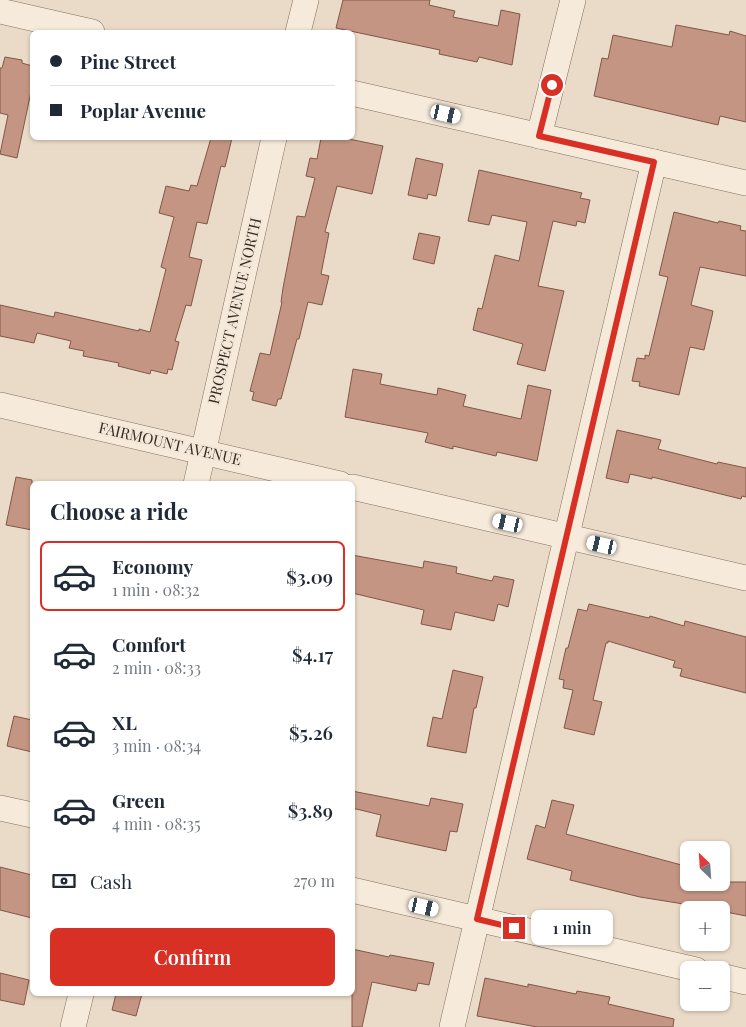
<!DOCTYPE html>
<meta charset="utf-8">
<style>
:root{--surface:#fff;--page:#f6f6f7;--text:#1f2937;--muted:#747a83;--line:#e0e1e3;--accent:#d93025}
body{margin:0;font-family:"Playfair Display",serif;background:var(--page);color:var(--text);height:100vh;display:flex;flex-direction:column;font-size:19px;white-space:nowrap}
*{box-sizing:border-box;margin:0}
p{font-size:16px;color:var(--muted)}
.icon{flex:none;width:28px;height:28px;fill:none;stroke:currentColor;stroke-width:2;stroke-linecap:round;stroke-linejoin:round}
.map{position:relative;flex:1;overflow:hidden}
.drawer{position:absolute;left:30px;top:481px;width:325px;height:515px;display:flex;flex-direction:column;background:var(--surface);border-radius:8px;box-shadow:0 1px 4px #0004}
.drawer>*{flex:none}
.guide{position:absolute;left:30px;top:30px;width:325px;height:110px;border-radius:8px;box-shadow:0 1px 4px #0004;display:grid;align-content:center;height:110px;padding:0 20px;background:var(--surface)}
.needle{width:32px;rotate:335deg}
.fabs{position:absolute;left:680px;top:841px;display:grid;gap:10px}
.fabs a{display:grid;place-items:center;width:50px;height:50px;border-radius:8px;background:var(--surface);box-shadow:0 1px 4px #0004;font-size:25px}
.end{position:absolute;width:22px;height:22px;margin:-11px;border:6px solid #d93025;background:#fff;box-shadow:0 0 0 2px #fff}
.from{border-radius:50%}
.bubble{position:absolute;height:35px;border-radius:8px;background:var(--surface);box-shadow:0 1px 4px #0004;font-size:16px;font-weight:600;line-height:35px;text-align:center}
.car{position:absolute;width:15px;height:30px;margin:-15px -8px;border-radius:6px;box-shadow:0 0 4px 1px #0007;background:linear-gradient(#fff 24%,#345 0 40%,#fff 0 76%,#345 0 86%,#fff 0)}
.guide b{display:flex;align-items:center;gap:18px;height:48px;font-size:19px}
.guide b+b{border-top:1px solid var(--line)}
.guide i{width:12px;height:12px;background:var(--text)}
ul{padding:0;list-style:none}
li{display:flex;align-items:center;gap:15px;height:70px;margin:0 10px 8px;padding:0 10px;border:2px solid transparent;border-radius:8px}
li div{flex:1}
li b{display:block;font-size:19px}
li em{font-style:normal;font-weight:600}
li.active{border-color:var(--accent)}
li>.icon{width:45px;height:45px;stroke-width:1.5}
h2{padding:0 20px;font-size:22px;line-height:60px}
.pay{display:flex;align-items:center;gap:12px;height:55px;padding:0 20px;font-size:19px}
.pay p{margin-inline-start:auto}
.button{display:flex;gap:10px;margin-top:auto;padding:10px 20px}
.button a{flex:1;height:58px;border-radius:8px;background:var(--accent);color:#fff;font-size:20px;font-weight:600;line-height:58px;text-align:center}
.map>svg:first-child{display:block}
.building{fill:#c49582;stroke:#815647}
.lines{fill:none;stroke-linecap:round;stroke-linejoin:round}
.minor-casing{stroke:#846e5f;stroke-width:26}
.minor{stroke:#f6eada;stroke-width:25}
.route{stroke:#d93025;stroke-width:6}
.labels{text-anchor:middle;stroke-width:4;stroke-linejoin:round;paint-order:stroke}
.street-label{font-size:15px;fill:#362821;stroke:#f2e7d7}
</style>
<div class="map">
<svg width="746" height="1027" viewBox="0 0 746 1027">
<rect width="100%" height="100%" fill="#eadbc8"/>
<g class="building">
<path d="M 343,0 L 430,0 L 429,5 L 455,11 L 453,17 L 498,26 L 501,10 L 520,14 L 512,65 L 479,57 L 477,62 L 439,54 L 440,50 L 336,28 Z"/>
<path d="M 676,25 L 729,35 L 730,31 L 746,36 L 746,122 L 720,116 L 718,125 L 594,96 L 602,58 L 608,59 L 613,35 L 672,47 Z"/>
<path d="M 5,57 L 22,60 L 22,63 L 32,66 L 32,87 L 17,158 L 0,154 L 8,115 L 0,113 L 0,68 L 2,68 Z"/>
<path d="M 211,138 L 232,138 L 225,167 L 221,166 L 207,224 L 197,222 L 189,257 L 202,260 L 191,306 L 186,305 L 175,341 L 179,342 L 172,370 L 168,369 L 167,374 L 151,370 L 150,374 L 118,366 L 119,363 L 83,356 L 84,351 L 69,348 L 71,341 L 37,333 L 34,343 L 0,336 L 0,305 L 54,317 L 55,312 L 139,331 L 139,329 L 150,332 L 166,269 L 161,267 L 174,217 L 159,213 L 166,186 L 189,191 L 191,185 L 197,186 Z"/>
<path d="M 321,138 L 344,138 L 383,146 L 372,194 L 337,186 L 325,232 L 329,233 L 321,274 L 329,276 L 322,305 L 308,302 L 299,339 L 297,339 L 281,399 L 278,399 L 276,406 L 252,400 L 254,392 L 250,391 L 260,353 L 270,355 L 282,302 L 281,302 L 283,288 L 297,216 L 305,217 L 315,178 L 306,176 L 310,158 L 317,159 Z"/>
<path d="M 416,158 L 443,164 L 436,196 L 428,194 L 427,199 L 408,195 Z"/>
<path d="M 479,170 L 582,193 L 580,198 L 590,200 L 585,223 L 577,221 L 576,226 L 553,221 L 538,286 L 564,291 L 545,371 L 517,364 L 523,344 L 473,330 L 478,308 L 482,309 L 495,255 L 519,261 L 527,222 L 492,215 L 489,225 L 468,221 Z"/>
<path d="M 674,212 L 718,223 L 719,221 L 741,226 L 740,230 L 746,231 L 746,276 L 700,267 L 691,305 L 713,311 L 712,316 L 704,350 L 690,347 L 679,395 L 639,386 L 640,382 L 632,381 L 637,358 L 645,359 L 645,355 L 649,356 L 668,277 L 659,275 Z"/>
<path d="M 419,233 L 440,237 L 434,264 L 413,259 Z"/>
<path d="M 353,369 L 382,374 L 380,384 L 437,395 L 438,388 L 466,395 L 463,406 L 521,419 L 528,385 L 551,390 L 537,461 L 497,452 L 496,456 L 453,446 L 453,449 L 425,442 L 428,433 L 345,417 Z"/>
<path d="M 617,430 L 661,440 L 658,449 L 717,464 L 718,462 L 746,468 L 746,497 L 742,496 L 741,499 L 652,477 L 652,479 L 630,474 L 628,483 L 606,478 Z"/>
<path d="M 16,477 L 32,480 L 32,530 L 6,525 Z"/>
<path d="M 352,555 L 423,568 L 424,561 L 457,567 L 456,573 L 492,581 L 494,576 L 514,580 L 508,607 L 498,604 L 494,621 L 455,612 L 451,630 L 421,624 L 424,610 L 352,593 Z"/>
<path d="M 589,604 L 649,618 L 650,616 L 684,626 L 685,621 L 746,637 L 746,693 L 680,676 L 682,669 L 673,667 L 675,661 L 608,641 L 608,643 L 606,643 L 593,700 L 602,702 L 594,735 L 564,728 L 573,690 L 563,688 L 564,680 L 559,679 L 566,648 L 568,648 L 578,609 L 587,611 Z"/>
<path d="M 453,670 L 483,677 L 476,708 L 474,708 L 466,753 L 427,746 L 433,717 L 442,719 Z"/>
<path d="M 14,716 L 32,720 L 32,752 L 7,746 Z"/>
<path d="M 352,791 L 429,806 L 431,798 L 463,804 L 457,832 L 450,831 L 446,851 L 376,836 L 381,815 L 352,808 Z"/>
<path d="M 552,800 L 574,805 L 566,834 L 689,867 L 689,882 L 746,882 L 746,916 L 721,911 L 721,910 L 640,897 L 570,880 L 572,871 L 527,859 L 536,825 L 545,828 Z"/>
<path d="M 0,867 L 32,875 L 32,918 L 0,910 Z"/>
<path d="M 352,949 L 389,957 L 390,955 L 434,963 L 429,985 L 418,983 L 416,991 L 372,982 L 362,1027 L 352,1027 Z"/>
<path d="M 0,973 L 29,980 L 24,1005 L 0,1000 Z"/>
<path d="M 485,978 L 528,987 L 528,984 L 576,994 L 577,991 L 610,997 L 608,1004 L 674,1019 L 673,1027 L 537,1027 L 477,1016 Z"/>
<path d="M 116,994 L 142,994 L 136,1016 L 112,1010 Z"/>
</g>
<g class="lines">
<g class="minor-casing">
<g id="minor">
<path d="M 0,11 L 92,32"/>
<path d="M 298,32 L 306,0"/>
<path d="M 352,93 L 746,183"/>
<path d="M 539,136 L 573,0"/>
<path d="M 0,405 L 340,484"/>
<path d="M 196,484 L 274,138"/>
<path d="M 352,487 L 746,578"/>
<path d="M 0,808 L 32,815"/>
<path d="M 352,890 L 696,970"/>
<path d="M 721,976 L 746,982"/>
<path d="M 73,1027 L 81,994"/>
<path d="M 452,1027 L 654,162"/>
</g>
</g>
<use href="#minor" class="minor"/>
</g>
<g class="lines">
<path class="route" d="M 514,928 L 477,919 L 654,162 L 539,136 L 552,85"/>
</g>
<g class="labels">
<g class="street-label">
<text transform="translate(235 311) rotate(-77)" y="5">PROSPECT AVENUE NORTH</text>
<text transform="translate(170 444) rotate(13)" y="5">FAIRMOUNT AVENUE</text>
</g>
</g>
</svg>
<div class="fabs">
<a><svg class="needle" viewBox="-14 -14 28 28"><path d="M0-13l5 13h-10z" fill="#e53935"/><path d="M0 13l5-13h-10z" fill="#747a83"/></svg></a>
<a>+</a>
<a>−</a>
</div>
<i class="end from" style="left:552px;top:85px"></i>
<i class="end" style="left:514px;top:928px"></i>
<div class="bubble" style="left:531px;top:910px;width:82px">1 min</div>
<i class="car" style="left:446px;top:114px;rotate:103deg"></i>
<i class="car" style="left:508px;top:523px;rotate:283deg"></i>
<i class="car" style="left:602px;top:545px;rotate:283deg"></i>
<i class="car" style="left:424px;top:907px;rotate:103deg"></i>
<div class="guide">
<b><i class="from"></i>Pine Street</b>
<b><i></i>Poplar Avenue</b>
</div>
<section class="drawer">
<h2>Choose a ride</h2>
<ul>
<li class="active"><svg class="icon" aria-label="car" viewBox="0 0 24 24"><path d="M5 17H2v-5l4-1 3-4h7l3 4 3 1v5h-3M9 17h6M6 11h13"/><circle cx="7" cy="17" r="2"/><circle cx="17" cy="17" r="2"/></svg><div><b>Economy</b><p>1 min · 08:32</p></div><em>$3.09</em></li>
<li><svg class="icon" aria-label="car" viewBox="0 0 24 24"><path d="M5 17H2v-5l4-1 3-4h7l3 4 3 1v5h-3M9 17h6M6 11h13"/><circle cx="7" cy="17" r="2"/><circle cx="17" cy="17" r="2"/></svg><div><b>Comfort</b><p>2 min · 08:33</p></div><em>$4.17</em></li>
<li><svg class="icon" aria-label="car" viewBox="0 0 24 24"><path d="M5 17H2v-5l4-1 3-4h7l3 4 3 1v5h-3M9 17h6M6 11h13"/><circle cx="7" cy="17" r="2"/><circle cx="17" cy="17" r="2"/></svg><div><b>XL</b><p>3 min · 08:34</p></div><em>$5.26</em></li>
<li><svg class="icon" aria-label="car" viewBox="0 0 24 24"><path d="M5 17H2v-5l4-1 3-4h7l3 4 3 1v5h-3M9 17h6M6 11h13"/><circle cx="7" cy="17" r="2"/><circle cx="17" cy="17" r="2"/></svg><div><b>Green</b><p>4 min · 08:35</p></div><em>$3.89</em></li>
</ul>
<div class="pay"><svg class="icon" aria-label="cash" viewBox="0 0 24 24"><path d="M3 7h18v10H3z"/><circle cx="12" cy="12" r="2"/></svg>Cash<p>270 m</p></div>
<div class="button"><a>Confirm</a></div>
</section>
</div>
